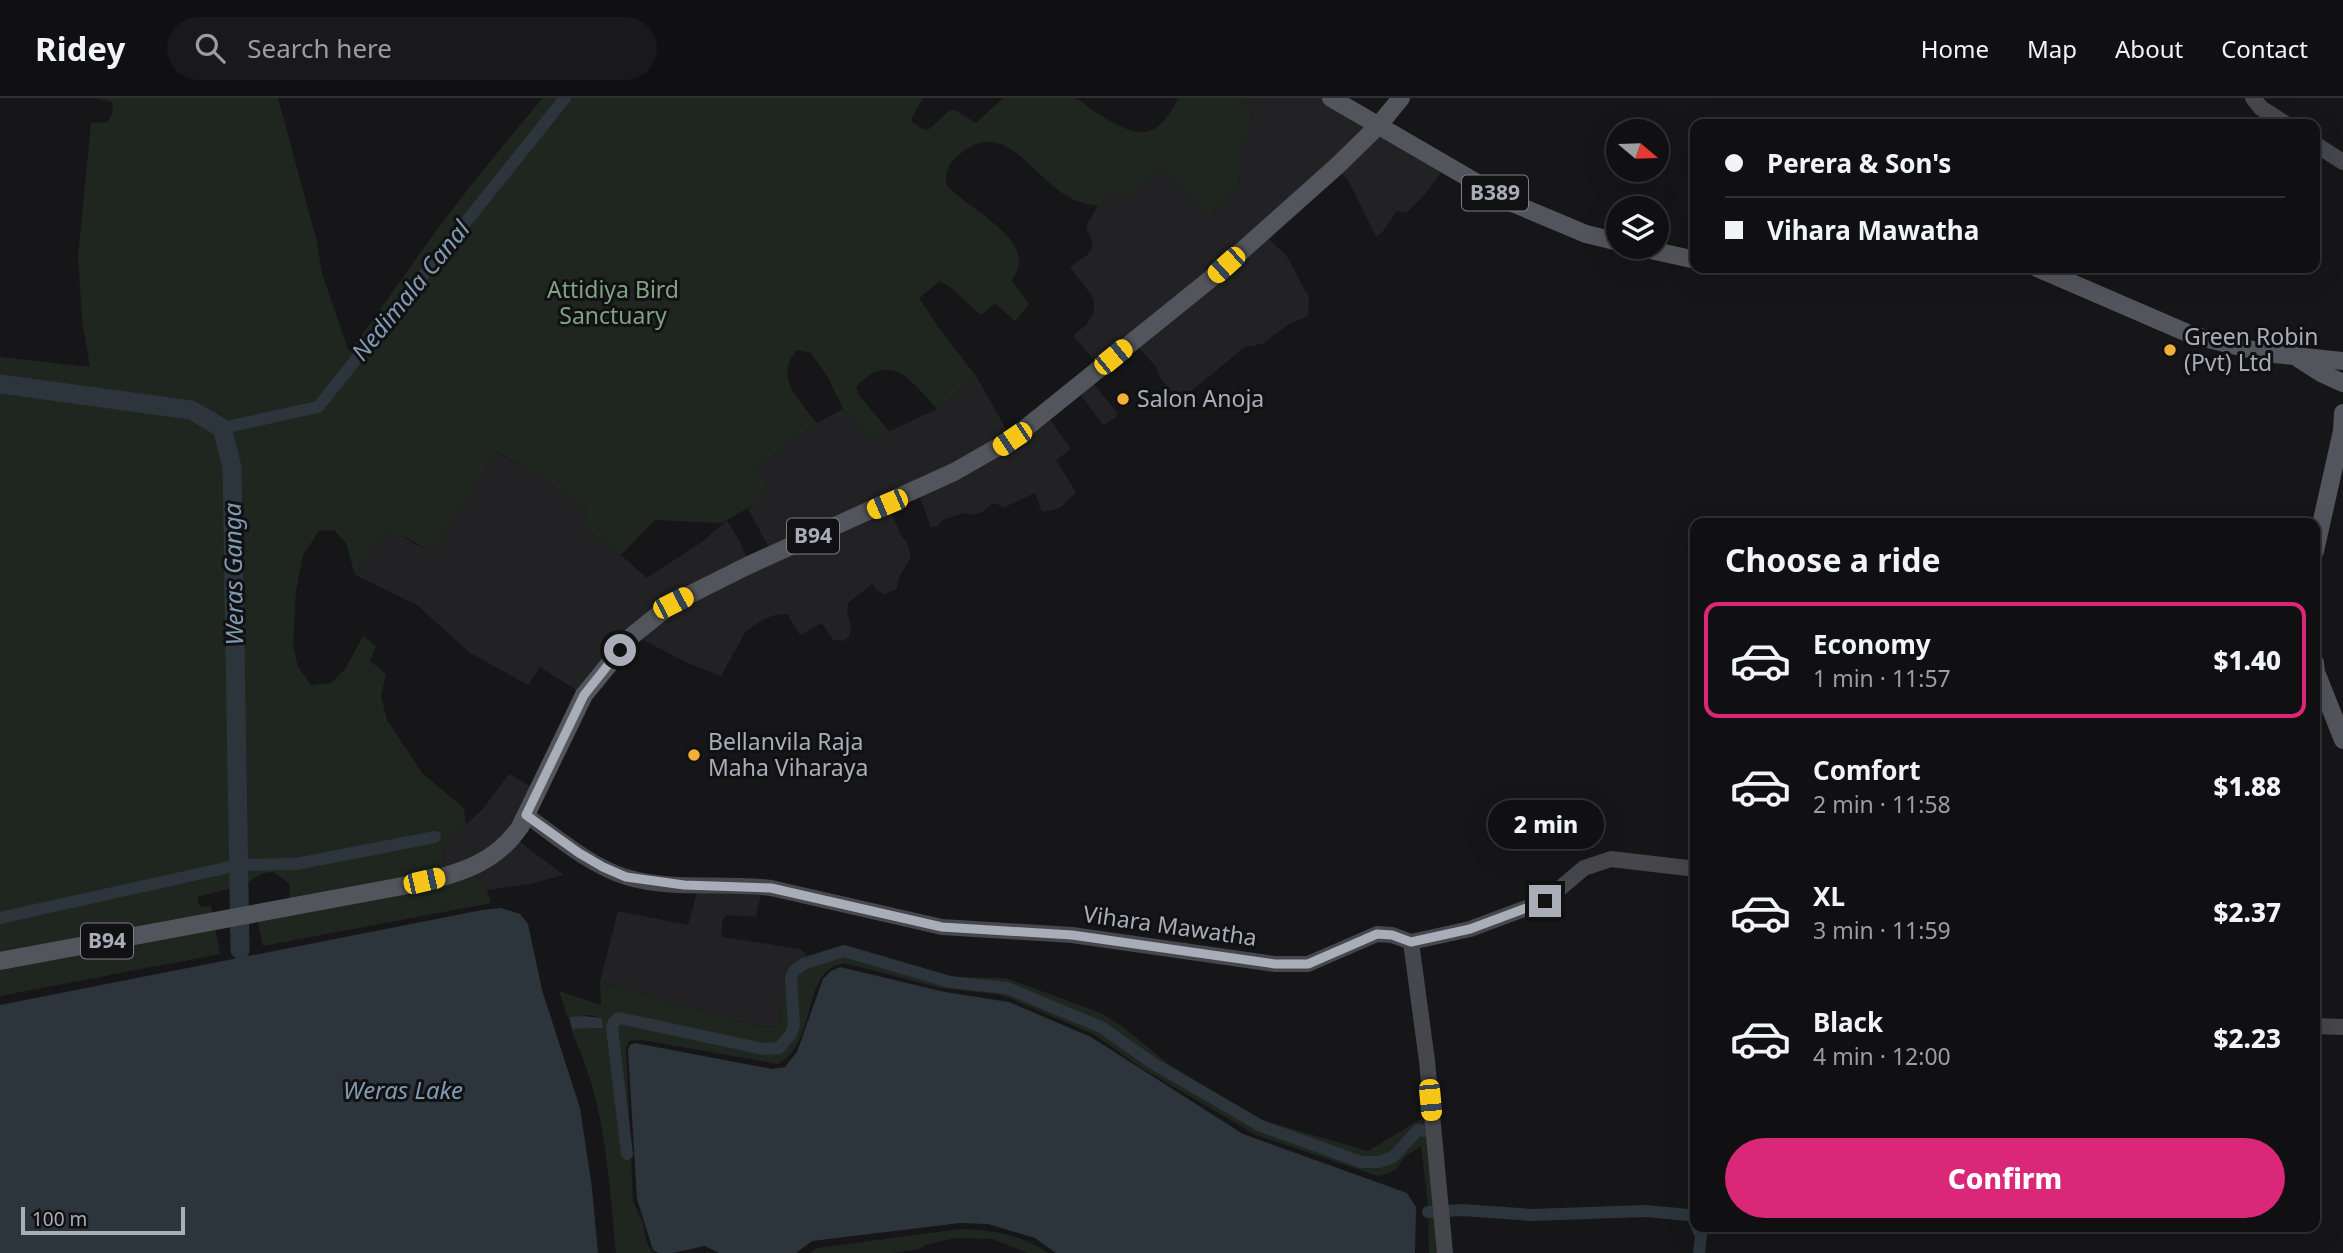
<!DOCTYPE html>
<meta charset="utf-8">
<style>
:root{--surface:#101012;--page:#19191b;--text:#f1f3f6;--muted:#9c9d9f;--line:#303032;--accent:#db2777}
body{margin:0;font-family:"Noto Sans",sans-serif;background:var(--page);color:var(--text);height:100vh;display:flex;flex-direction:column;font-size:26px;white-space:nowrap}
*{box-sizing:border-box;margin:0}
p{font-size:23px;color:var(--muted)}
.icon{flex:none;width:38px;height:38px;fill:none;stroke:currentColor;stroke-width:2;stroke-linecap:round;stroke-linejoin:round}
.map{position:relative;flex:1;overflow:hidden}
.details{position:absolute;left:1690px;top:420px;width:630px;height:714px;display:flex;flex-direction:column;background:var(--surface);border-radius:14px;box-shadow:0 7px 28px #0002,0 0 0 2px var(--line)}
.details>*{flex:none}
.guide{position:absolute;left:1690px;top:21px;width:630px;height:154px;border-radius:14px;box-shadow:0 7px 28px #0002,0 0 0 2px var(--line);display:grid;align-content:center;height:154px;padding:0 35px;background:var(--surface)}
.needle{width:46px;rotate:109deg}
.fabs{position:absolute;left:1606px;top:21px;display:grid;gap:14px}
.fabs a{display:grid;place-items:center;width:63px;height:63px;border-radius:50%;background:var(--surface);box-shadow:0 7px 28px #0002,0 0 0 2px var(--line);font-size:35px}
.scale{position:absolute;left:21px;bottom:18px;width:164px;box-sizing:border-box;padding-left:7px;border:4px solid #a8adb8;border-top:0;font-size:19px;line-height:24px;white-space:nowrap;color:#a8adb8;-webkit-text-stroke:5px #111113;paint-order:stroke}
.end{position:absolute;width:32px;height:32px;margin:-16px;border:9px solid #a8adb8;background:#111;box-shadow:0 0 0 4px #111}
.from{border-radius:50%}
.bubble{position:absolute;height:49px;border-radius:24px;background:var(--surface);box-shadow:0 7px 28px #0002,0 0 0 2px var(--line);font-size:23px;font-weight:800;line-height:49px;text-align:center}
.car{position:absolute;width:21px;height:42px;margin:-21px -10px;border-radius:9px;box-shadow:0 0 5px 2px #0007;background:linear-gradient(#f5c518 24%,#345 0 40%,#f5c518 0 76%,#345 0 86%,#f5c518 0)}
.guide b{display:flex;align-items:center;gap:24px;height:66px;font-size:26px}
.guide b+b{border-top:2px solid var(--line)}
.guide i{width:18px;height:18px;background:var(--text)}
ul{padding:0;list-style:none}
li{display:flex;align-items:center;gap:21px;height:116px;margin:0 14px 10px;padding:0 21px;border:4px solid transparent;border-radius:14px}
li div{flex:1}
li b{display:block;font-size:26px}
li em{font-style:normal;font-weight:800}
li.active{border-color:var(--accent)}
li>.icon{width:63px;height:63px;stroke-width:1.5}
h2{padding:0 35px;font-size:32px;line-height:84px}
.action{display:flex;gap:14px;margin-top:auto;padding:14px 35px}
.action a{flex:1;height:80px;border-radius:42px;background:var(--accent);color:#fff;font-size:28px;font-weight:800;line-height:80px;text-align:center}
header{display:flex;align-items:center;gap:42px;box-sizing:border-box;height:98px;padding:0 35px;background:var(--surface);border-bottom:2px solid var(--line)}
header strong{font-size:33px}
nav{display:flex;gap:38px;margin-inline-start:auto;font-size:24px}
.search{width:490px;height:63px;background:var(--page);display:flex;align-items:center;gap:18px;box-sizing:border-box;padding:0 24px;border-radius:38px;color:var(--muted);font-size:26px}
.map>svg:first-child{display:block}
.built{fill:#222225}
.green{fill:#1e261f}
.water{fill:#2c353c}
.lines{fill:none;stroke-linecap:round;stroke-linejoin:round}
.canal{stroke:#2c353c;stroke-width:12}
.river{stroke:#2c353c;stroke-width:19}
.secondary{stroke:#45474d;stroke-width:16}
.primary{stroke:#53555c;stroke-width:18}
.route{stroke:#a8adb8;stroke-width:9}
.poi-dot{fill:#f2b134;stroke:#111113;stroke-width:2.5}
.labels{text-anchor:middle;stroke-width:6;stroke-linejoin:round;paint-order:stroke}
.shield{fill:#111113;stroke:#7b7e86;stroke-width:2}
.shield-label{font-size:21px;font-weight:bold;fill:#a8adb8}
.park-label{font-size:23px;fill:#7fa381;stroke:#111113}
.poi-label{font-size:23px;fill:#a8adb8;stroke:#111113;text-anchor:start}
.street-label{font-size:23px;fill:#a8adb8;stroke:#111113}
.water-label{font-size:24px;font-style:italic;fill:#7f9bb3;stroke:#111113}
</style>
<header>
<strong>Ridey</strong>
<div class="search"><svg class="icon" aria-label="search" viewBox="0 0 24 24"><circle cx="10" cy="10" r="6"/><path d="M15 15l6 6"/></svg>Search here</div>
<nav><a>Home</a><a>Map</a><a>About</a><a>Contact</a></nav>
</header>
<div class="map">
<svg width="2343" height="1155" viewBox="0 0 2343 1155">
<rect width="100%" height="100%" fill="#161618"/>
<g class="built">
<path d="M 1239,0 L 1331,0 L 1447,66 L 1426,95 L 1407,115 L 1397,113 L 1383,133 L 1376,139 L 1349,84 L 1337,69 L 1262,135 L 1287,158 L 1309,200 L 1308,218 L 1289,226 L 1262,246 L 1245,249 L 1185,298 L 1176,299 L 1160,280 L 1156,269 L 1134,244 L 1101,270 L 1073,238 L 1087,226 L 1094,214 L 1094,205 L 1092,198 L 1070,169 L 1088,156 L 1092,150 L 1092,142 L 1087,132 L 1087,126 L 1098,108 L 1114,90 L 1129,101 L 1161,73 L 1213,118 L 1236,92 L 1240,74 L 1240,58 L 1254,15 L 1253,9 Z"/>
<path d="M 976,278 L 1011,340 L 1045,315 L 1071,351 L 1056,362 L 1076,394 L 1061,409 L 1053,412 L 1042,414 L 1035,395 L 1003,410 L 997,406 L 992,406 L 982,414 L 972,417 L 964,415 L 942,422 L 938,428 L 931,430 L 917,391 L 887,406 L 902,439 L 907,444 L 911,459 L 898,481 L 897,491 L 885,496 L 876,492 L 872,486 L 848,505 L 847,513 L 851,529 L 849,539 L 843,543 L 833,542 L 822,525 L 800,537 L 787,516 L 775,517 L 764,521 L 746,533 L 721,578 L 690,566 L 633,537 L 584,597 L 540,569 L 528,587 L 470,555 L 417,507 L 355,477 L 385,435 L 395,434 L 417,447 L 433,453 L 496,354 L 550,385 L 588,412 L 581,428 L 621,457 L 647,480 L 702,444 L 727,422 L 741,446 L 749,467 L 773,457 L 748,411 L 759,404 L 757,370 L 817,325 L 843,311 L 869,343 L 937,311 Z"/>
<path d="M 1089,280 L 1117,315 L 1115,320 L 1105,326 L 1102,326 L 1076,290 Z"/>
<path d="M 509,676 L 534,690 L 513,739 L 564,777 L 529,786 L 487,792 L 471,770 L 440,780 L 446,745 L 482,712 Z"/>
<path d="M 699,787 L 761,796 L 756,819 L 727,817 L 723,821 L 721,833 L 723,839 L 800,851 L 806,856 L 806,861 L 798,862 L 782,904 L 778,928 L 762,929 L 600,884 L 618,813 L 688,827 Z"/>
</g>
<g class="green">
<path d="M 95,0 L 278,0 L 316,140 L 322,175 L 349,254 C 376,219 400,183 425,148 C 462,97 502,48 543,0 L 923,0 L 912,19 L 912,24 L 922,31 L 928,32 L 950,12 L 955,12 L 976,25 L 1003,0 C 1021,0 1059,0 1074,0 C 1080,1 1087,8 1092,12 C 1131,36 1154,51 1178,0 L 1239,0 L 1253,9 L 1254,15 L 1240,58 L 1240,74 L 1236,92 L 1212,119 L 1161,73 L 1129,101 L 1114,91 L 1098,108 C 1087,106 1076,104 1067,98 C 1031,78 1004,18 960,56 C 949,65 944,74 947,88 C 966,108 1019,134 1019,163 C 1019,170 1015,177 1012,183 L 1029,206 L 1015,223 L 995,205 L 981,217 L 950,189 L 940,183 L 919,200 L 939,230 L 976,278 L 937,311 C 911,283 891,251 856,289 L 858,296 L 890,334 L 869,343 L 843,311 L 829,281 L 811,255 L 797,252 C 773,279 800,303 817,325 L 757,370 L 769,389 L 759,404 L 721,425 L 655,422 L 621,457 L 581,428 L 587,412 L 550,385 L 497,354 L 433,454 C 418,448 402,433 385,435 L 355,477 L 346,445 L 334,432 L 319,433 L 303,457 L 296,493 L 293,546 L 298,569 L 311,587 L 331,585 L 345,571 L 363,538 L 376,548 L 370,563 L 386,576 L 381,598 L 387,622 L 423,676 L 464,710 L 466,727 L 446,745 L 440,779 L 471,770 L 487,792 L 491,805 L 263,848 L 256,815 L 289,808 L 290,786 L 273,774 L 261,776 L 244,787 L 197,799 L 200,809 L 211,808 L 220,856 L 0,898 L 0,259 L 90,269 L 82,222 L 78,158 L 91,25 L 108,24 L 113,14 L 112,4 Z"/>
<path d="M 847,848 L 946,879 L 1006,880 L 1101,915 L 1123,929 L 1167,965 L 1258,1021 L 1368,1053 L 1421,1021 L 1432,1021 L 1445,1155 L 1429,1155 L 1428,1105 L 1421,1048 L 1405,1059 L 1396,1071 L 1389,1075 L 1378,1078 L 1348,1068 L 1256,1037 L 1143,971 L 1093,936 L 1009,900 L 995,896 L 940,890 L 849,866 C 800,863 820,943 778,966 L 642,942 L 629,943 L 626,950 L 633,1103 L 643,1125 L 646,1143 L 653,1155 L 616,1155 C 611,1105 608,1053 596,1003 C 590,978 581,955 571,931 L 603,930 L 603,920 L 589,917 L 568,920 L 559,893 L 601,907 L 600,884 L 762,929 L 778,928 L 787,875 L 798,862 L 807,861 Z"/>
<path d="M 960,1131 C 991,1132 1023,1137 1048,1155 L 1028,1155 L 992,1141 L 956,1140 L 925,1147 L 919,1151 L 893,1155 L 810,1155 L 817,1150 Z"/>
</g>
<g class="water">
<path d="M 501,810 L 520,816 L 528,826 L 542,892 L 580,1010 L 592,1090 L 598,1155 L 0,1155 L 0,907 L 482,812 Z"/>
<path d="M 840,869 L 945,894 L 1009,904 L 1091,939 L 1243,1036 L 1407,1095 L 1416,1109 L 1415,1155 L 1056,1155 L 1035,1140 L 988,1126 L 960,1125 L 812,1143 L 796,1155 L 719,1155 L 705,1148 L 672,1155 L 659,1155 L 653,1152 L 637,1101 L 628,952 L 630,947 L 635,945 L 772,971 L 785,969 L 797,954 L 823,881 L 831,873 Z"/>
<path d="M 583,918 L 602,920 L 603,930 L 572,931 L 569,919 Z"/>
</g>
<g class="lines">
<g class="canal">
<path d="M 222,330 L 318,309 L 565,0"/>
<path d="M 0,820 L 239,767 L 296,766 L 435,739"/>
<path d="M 627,1056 L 612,930 L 614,924 L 619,920 L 763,951 L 779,950 L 791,936 L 794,927 L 791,880 L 794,873 L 803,866 L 844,853 L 950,884 L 1007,890 L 1101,929 L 1154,966 L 1261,1028 L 1361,1064 L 1379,1064 L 1393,1059 L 1418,1032 L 1425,1033"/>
<path d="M 1428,1114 L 1462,1112 L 1532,1117 L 1645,1113 L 1688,1117 L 1694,1120 L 1696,1125"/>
<path d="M 1697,1129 L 1701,1138 L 1699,1155"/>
</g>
<path class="river" d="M 0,286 L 191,312 L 222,330 L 232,369 L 240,852"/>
<g class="secondary">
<path d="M 2253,0 L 2261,10 L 2286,26"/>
<path d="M 2315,46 L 2343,64"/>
<path d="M 526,717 C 557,739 589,767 626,779 C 673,793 723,784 771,790 L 942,829 L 1072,837 L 1275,866 L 1308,866 L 1377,836 L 1392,837 L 1411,844 L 1470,831 L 1545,803 L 1584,770 L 1611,761 L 1696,771"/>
<path d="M 1411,844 L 1427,963 L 1445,1155"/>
<path d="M 2315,928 L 2343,929"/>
</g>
<g class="primary">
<path d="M 1331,0 L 1510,104 L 1586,136 L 1619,144"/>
<path d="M 1637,149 L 1696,162"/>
<path d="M 2037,170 L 2192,237 L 2265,255 L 2343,263"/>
<path d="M 2299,261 L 2321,275 L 2343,285"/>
<path d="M 2315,453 L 2342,333 L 2343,315"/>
<path d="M 2315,565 L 2316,574 L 2343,642"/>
<path d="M 0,863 L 424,784 C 463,774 496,764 520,729 L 584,597 L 633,537 L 673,505 L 749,467 L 954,374 L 1012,341 L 1208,183 L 1337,68 L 1378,28 L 1401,0"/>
</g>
</g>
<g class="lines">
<path class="route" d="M 620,552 L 584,597 L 526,717 L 579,755 L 603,769 L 626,779 L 684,787 L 771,790 L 942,829 L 1072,837 L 1275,866 L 1308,866 L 1377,836 L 1392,837 L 1411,844 L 1470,831 L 1545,803"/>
</g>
<g class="poi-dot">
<circle cx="2170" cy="252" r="7"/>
<circle cx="1123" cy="301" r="7"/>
<circle cx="694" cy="657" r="7"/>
</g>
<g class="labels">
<g class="shield">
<rect x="1462" y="77.5" width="66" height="35" rx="5"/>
<rect x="787" y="420.5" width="52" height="35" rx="5"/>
<rect x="81" y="825.5" width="52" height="35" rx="5"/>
</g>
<g class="shield-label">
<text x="1495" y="102">B389</text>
<text x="813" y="445">B94</text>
<text x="107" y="850">B94</text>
</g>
<g class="park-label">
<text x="613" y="200">Attidiya Bird<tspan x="613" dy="26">Sanctuary</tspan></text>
</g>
<g class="poi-label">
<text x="2184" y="247">Green Robin<tspan x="2184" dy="26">(Pvt) Ltd</tspan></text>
<text x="1137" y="309">Salon Anoja</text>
<text x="708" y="652">Bellanvila Raja<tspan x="708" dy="26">Maha Viharaya</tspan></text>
</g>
<g class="street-label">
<text transform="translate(1170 828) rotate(8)" y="8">Vihara Mawatha</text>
</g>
<g class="water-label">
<text transform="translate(411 193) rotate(-51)" y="8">Nedimala Canal</text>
<text transform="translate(234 476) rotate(-91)" y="8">Weras Ganga</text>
<text x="403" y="1001">Weras Lake</text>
</g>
</g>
</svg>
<div class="fabs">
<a><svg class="needle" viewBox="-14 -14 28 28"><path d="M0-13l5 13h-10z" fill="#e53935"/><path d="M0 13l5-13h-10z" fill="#9c9d9f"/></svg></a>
<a><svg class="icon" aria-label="layers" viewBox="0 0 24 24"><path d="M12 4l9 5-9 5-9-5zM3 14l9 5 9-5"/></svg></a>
</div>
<div class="scale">100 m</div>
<i class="end from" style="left:620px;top:552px"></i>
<i class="end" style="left:1545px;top:803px"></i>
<div class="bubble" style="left:1488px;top:702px;width:116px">2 min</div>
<i class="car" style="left:1226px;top:167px;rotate:228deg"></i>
<i class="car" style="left:1113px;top:259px;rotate:51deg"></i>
<i class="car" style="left:1012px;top:341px;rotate:236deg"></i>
<i class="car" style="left:887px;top:406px;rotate:247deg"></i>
<i class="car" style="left:673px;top:505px;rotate:63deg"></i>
<i class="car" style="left:424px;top:783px;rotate:77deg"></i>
<i class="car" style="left:1430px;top:1002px;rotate:175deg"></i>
<div class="guide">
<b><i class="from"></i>Perera &amp; Son's</b>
<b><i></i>Vihara Mawatha</b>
</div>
<section class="details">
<h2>Choose a ride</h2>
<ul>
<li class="active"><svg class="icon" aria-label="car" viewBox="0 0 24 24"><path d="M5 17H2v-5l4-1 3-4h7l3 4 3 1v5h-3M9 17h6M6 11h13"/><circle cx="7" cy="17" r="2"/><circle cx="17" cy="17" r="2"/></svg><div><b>Economy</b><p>1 min · 11:57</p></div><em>$1.40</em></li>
<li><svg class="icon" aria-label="car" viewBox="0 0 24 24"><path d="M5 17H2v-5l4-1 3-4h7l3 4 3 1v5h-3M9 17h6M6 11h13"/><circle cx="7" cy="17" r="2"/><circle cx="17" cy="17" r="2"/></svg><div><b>Comfort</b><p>2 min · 11:58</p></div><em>$1.88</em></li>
<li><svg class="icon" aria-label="car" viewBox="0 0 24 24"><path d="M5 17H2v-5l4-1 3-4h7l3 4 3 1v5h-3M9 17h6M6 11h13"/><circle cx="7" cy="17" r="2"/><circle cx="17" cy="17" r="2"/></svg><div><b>XL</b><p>3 min · 11:59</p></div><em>$2.37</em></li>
<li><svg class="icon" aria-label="car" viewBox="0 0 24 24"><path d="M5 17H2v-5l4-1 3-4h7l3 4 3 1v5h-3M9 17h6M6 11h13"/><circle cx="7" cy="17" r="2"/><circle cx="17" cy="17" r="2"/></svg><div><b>Black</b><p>4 min · 12:00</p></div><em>$2.23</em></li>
</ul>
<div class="action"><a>Confirm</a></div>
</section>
</div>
